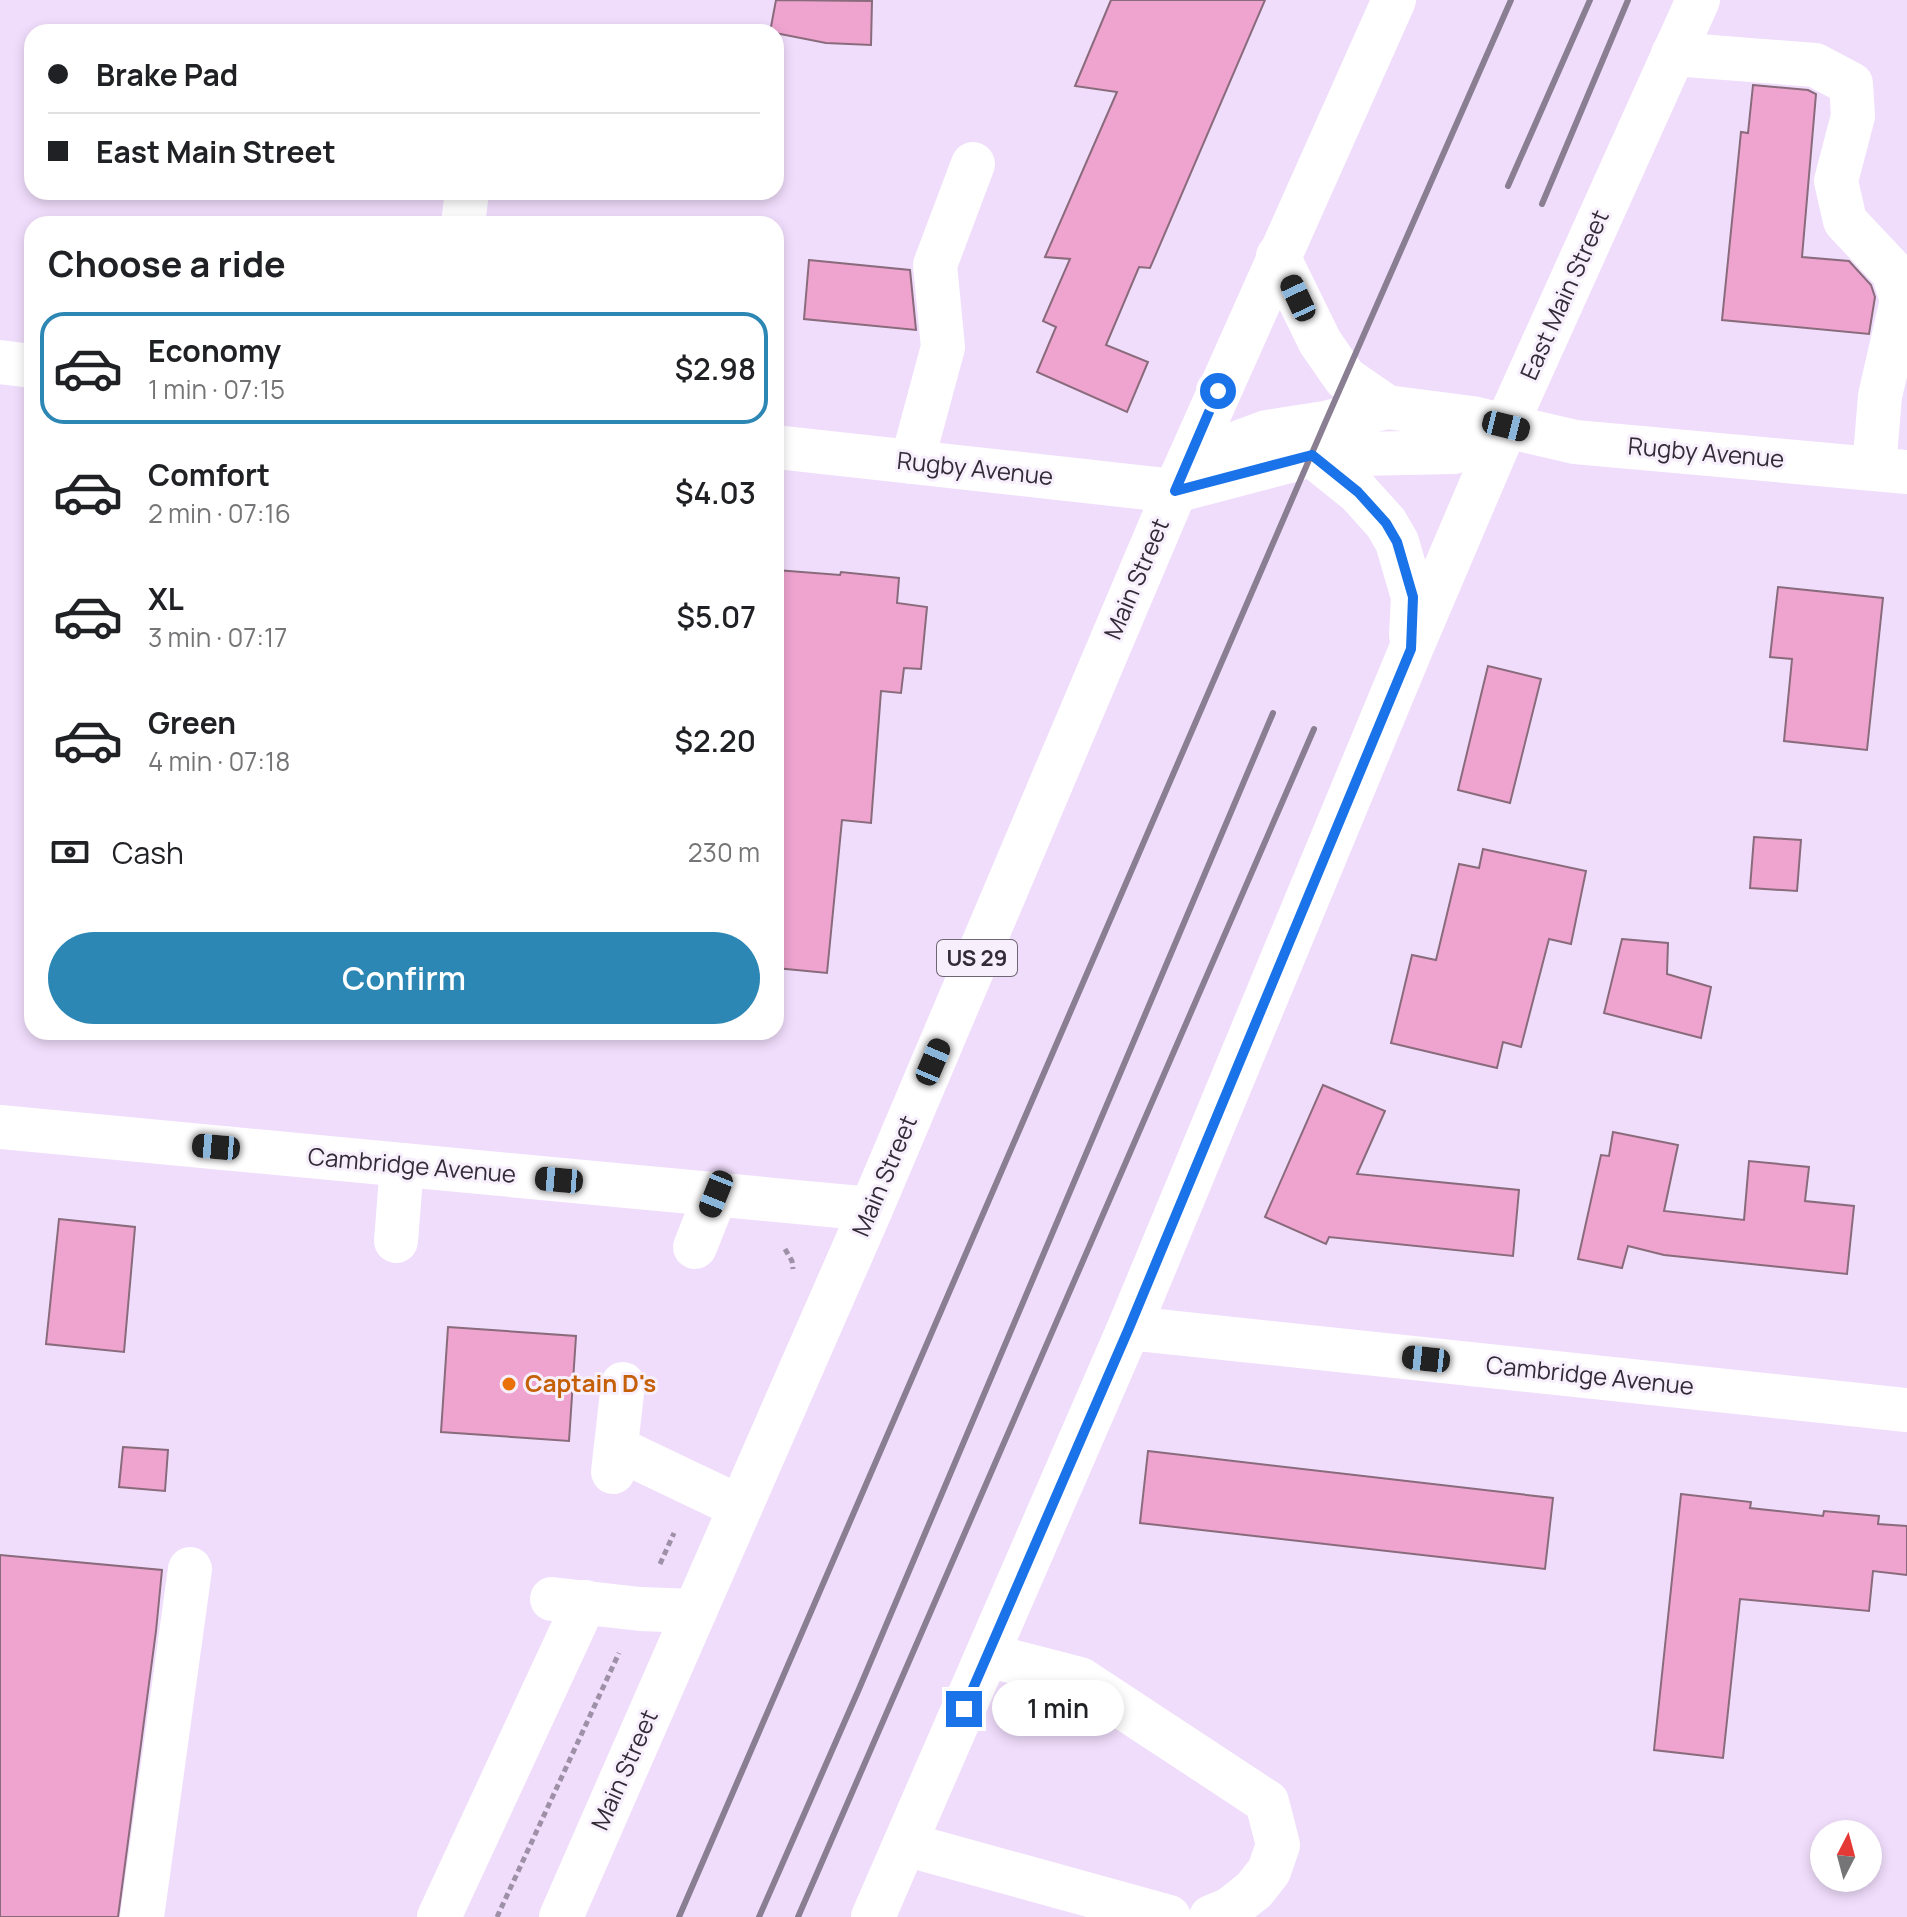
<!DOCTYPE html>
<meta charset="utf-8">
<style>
:root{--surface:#fff;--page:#f6f6f6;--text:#202124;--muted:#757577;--line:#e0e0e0;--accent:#2c87b4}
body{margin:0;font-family:Manrope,sans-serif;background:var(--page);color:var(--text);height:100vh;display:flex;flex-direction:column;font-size:30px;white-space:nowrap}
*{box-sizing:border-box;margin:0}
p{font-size:26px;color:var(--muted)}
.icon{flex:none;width:44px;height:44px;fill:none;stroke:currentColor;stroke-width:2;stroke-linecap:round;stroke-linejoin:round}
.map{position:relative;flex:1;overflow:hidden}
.side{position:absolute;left:24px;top:216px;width:760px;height:824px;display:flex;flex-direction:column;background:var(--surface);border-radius:24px;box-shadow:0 4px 12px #0003}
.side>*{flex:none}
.guide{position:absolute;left:24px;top:24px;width:760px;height:176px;border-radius:24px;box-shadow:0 4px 12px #0003;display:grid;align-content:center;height:176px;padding:0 24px;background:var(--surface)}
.needle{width:52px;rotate:6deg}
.tools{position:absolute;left:1810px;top:1820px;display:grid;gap:16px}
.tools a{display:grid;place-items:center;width:72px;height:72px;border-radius:50%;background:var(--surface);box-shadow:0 4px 12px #0003;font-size:40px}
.end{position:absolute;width:36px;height:36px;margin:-18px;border:10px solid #1a73e8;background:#fff;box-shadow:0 0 0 4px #fff}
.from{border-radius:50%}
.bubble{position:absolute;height:56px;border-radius:28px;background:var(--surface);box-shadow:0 4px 12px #0003;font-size:26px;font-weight:600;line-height:56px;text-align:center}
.car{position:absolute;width:24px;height:48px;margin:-24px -12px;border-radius:10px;box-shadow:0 0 6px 2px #0007;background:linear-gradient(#222 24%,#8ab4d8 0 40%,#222 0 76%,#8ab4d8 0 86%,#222 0)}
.guide b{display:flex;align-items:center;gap:28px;height:76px;font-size:30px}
.guide b+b{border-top:2px solid var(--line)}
.guide i{width:20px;height:20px;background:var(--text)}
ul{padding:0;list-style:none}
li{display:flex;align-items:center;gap:24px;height:112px;margin:0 16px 12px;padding:0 8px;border:4px solid transparent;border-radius:24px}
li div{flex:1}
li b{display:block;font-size:30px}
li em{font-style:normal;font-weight:600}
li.active{border-color:var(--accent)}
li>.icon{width:72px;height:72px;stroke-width:1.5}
h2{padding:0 24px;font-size:36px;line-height:96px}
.pay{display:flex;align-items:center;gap:20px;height:88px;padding:0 24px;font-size:30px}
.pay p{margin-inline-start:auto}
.button{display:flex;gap:16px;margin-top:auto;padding:16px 24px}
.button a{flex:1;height:92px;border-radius:48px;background:var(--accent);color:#fff;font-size:32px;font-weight:600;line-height:92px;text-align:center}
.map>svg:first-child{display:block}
.building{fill:#eea4cf;stroke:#896b7c;stroke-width:2}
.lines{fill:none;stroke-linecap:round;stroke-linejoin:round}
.path{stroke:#9e90a7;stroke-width:5;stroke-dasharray:6 4;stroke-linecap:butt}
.minor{stroke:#fff;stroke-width:44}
.major{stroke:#fff;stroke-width:44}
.rail{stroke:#8a7e92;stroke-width:6}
.route{stroke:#1a73e8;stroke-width:10}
.food-dot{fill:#e8710a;stroke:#f7effc;stroke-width:3}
.labels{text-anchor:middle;stroke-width:6;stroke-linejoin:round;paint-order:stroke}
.shield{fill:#f7effc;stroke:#6e6672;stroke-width:2}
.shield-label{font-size:22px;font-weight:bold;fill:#332c37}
.street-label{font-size:24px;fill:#332c37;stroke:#f7effc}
.food-label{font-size:24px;font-weight:bold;fill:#c56008;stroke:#f7effc;text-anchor:start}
</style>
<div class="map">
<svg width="1907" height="1917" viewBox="0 0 1907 1917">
<rect width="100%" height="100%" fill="#f0ddfc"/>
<g class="building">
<path d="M 776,0 L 872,1 L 871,45 L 826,43 L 770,32 Z"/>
<path d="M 1111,0 L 1265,0 L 1150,268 L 1139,267 L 1106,345 L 1148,362 L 1127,412 L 1037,372 L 1056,327 L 1043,321 L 1070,259 L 1045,257 L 1117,92 L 1075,86 Z"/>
<path d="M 1753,85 L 1808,90 L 1816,94 L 1802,257 L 1849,261 L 1871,285 L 1875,297 L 1869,334 L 1722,320 L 1741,132 L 1748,133 Z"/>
<path d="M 809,260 L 910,270 L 916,330 L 804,319 Z"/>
<path d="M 776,570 L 840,575 L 841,572 L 899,578 L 897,603 L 927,607 L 921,669 L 904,668 L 901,693 L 881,691 L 871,823 L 842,820 L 827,973 L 776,968 Z"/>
<path d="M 1778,587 L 1883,598 L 1867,750 L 1784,741 L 1792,659 L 1770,657 Z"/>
<path d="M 1488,666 L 1541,679 L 1510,803 L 1458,790 Z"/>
<path d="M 1754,837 L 1801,840 L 1797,891 L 1750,888 Z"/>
<path d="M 1483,849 L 1586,871 L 1571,944 L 1549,939 L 1521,1047 L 1503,1042 L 1497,1068 L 1391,1043 L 1412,955 L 1436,960 L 1459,864 L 1479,868 Z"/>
<path d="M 1622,939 L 1668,943 L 1667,974 L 1711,987 L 1701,1038 L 1604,1013 Z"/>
<path d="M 1323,1085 L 1385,1111 L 1357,1174 L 1519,1190 L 1513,1256 L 1329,1237 L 1326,1244 L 1265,1217 Z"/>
<path d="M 1613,1132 L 1678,1145 L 1664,1211 L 1744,1220 L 1749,1161 L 1809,1167 L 1805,1201 L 1854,1206 L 1847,1274 L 1664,1255 L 1628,1246 L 1622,1268 L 1578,1259 L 1601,1155 L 1609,1156 Z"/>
<path d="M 59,1219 L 135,1227 L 124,1352 L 46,1344 Z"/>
<path d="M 448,1327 L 576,1336 L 569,1441 L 441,1432 Z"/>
<path d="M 123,1447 L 168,1450 L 165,1491 L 119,1487 Z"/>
<path d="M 1148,1451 L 1553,1498 L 1545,1569 L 1140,1523 Z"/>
<path d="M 1681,1494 L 1751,1502 L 1750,1508 L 1823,1516 L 1824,1511 L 1879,1516 L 1878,1524 L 1907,1526 L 1907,1575 L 1873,1571 L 1869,1611 L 1740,1599 L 1723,1758 L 1654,1750 Z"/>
<path d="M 0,1555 L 162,1570 L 156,1631 L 118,1917 L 0,1917 Z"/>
</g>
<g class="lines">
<g class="path">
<path d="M 785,1249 L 792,1261 L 793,1269"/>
<path d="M 660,1564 L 674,1533"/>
<path d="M 497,1917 L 619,1653"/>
</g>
<g class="minor">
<path d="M 1673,54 L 1815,65 L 1851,84 L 1853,116 L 1836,181 L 1845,221 L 1893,272 L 1902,300 L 1880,396 L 1874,469"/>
<path d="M 463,224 L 467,192"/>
<path d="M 1278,256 L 1320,342 L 1345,378 L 1387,407"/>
<path d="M 0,362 L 32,366"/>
<path d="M 776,447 L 1175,491 L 1312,455 L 1454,452 L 1506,426"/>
<path d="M 1312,455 L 1358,492 L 1386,523 L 1397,542 L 1413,597 L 1411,635"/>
<path d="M 912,462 L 943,347 L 935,265 L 973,164"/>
<path d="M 1175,491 L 1229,446 L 1267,432 L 1325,423 L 1387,407 L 1472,418 L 1575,442 L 1907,472"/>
<path d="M 0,1127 L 871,1209"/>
<path d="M 396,1241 L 402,1165"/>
<path d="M 695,1247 L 716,1194"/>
<path d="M 1129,1328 L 1907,1410"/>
<path d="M 616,1448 L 740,1507"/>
<path d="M 613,1472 L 623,1384"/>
<path d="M 552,1599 L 640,1609 L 695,1611"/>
<path d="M 987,1655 L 1080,1679 L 1267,1802 L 1278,1845 L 1269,1871 L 1254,1890 L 1230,1909 L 1211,1917"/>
<path d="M 905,1844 L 1169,1917"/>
<path d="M 142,1917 L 190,1569"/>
<path d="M 439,1917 L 585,1602"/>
<path d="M 873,1917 L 1129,1328 L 1411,649 L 1506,426 L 1698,0"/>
</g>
<path class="major" d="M 561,1917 L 871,1209 L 1175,491 L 1394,0"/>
<g class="rail">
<path d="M 1508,186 L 1590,0"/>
<path d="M 1542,204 L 1628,0"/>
<path d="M 679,1917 L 1325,423 L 1511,0"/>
<path d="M 759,1917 L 859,1689 L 1273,713"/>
<path d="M 798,1917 L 1314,729"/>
</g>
</g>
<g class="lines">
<path class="route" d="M 964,1709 L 1129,1328 L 1411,649 L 1413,597 L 1397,542 L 1386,523 L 1358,492 L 1312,455 L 1175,491 L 1218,391"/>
</g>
<circle class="food-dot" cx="509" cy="1384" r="8"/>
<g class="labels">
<rect class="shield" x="937" y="940" width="80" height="36" rx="6"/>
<g class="shield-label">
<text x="977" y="966">US 29</text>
</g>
<g class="street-label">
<text transform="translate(1565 295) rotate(-66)" y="8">East Main Street</text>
<text transform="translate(1706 453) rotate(5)" y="8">Rugby Avenue</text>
<text transform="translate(975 469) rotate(6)" y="8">Rugby Avenue</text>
<text transform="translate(1137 579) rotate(-67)" y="8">Main Street</text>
<text transform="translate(412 1166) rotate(5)" y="8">Cambridge Avenue</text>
<text transform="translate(885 1176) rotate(-67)" y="8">Main Street</text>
<text transform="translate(1590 1376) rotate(6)" y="8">Cambridge Avenue</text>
<text transform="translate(625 1770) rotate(-66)" y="8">Main Street</text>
</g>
<g class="food-label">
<text x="525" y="1392">Captain D's</text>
</g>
</g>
</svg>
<div class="tools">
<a><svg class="needle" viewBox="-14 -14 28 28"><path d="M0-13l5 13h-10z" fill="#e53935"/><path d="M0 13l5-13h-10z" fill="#757577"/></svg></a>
</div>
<i class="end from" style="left:1218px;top:391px"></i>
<i class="end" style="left:964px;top:1709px"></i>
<div class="bubble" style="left:992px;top:1680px;width:132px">1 min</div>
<i class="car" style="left:1298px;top:298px;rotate:335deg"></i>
<i class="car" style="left:1506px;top:426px;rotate:104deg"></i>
<i class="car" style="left:933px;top:1062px;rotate:23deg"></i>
<i class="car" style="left:216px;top:1147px;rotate:275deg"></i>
<i class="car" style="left:559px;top:1180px;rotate:275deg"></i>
<i class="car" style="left:716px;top:1194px;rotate:202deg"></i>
<i class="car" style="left:1426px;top:1359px;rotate:276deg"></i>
<div class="guide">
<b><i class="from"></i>Brake Pad</b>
<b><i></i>East Main Street</b>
</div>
<section class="side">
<h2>Choose a ride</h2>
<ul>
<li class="active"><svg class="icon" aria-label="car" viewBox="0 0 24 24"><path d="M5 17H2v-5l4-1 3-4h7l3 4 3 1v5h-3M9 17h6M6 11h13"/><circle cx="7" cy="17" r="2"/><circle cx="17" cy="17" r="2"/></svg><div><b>Economy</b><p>1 min · 07:15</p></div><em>$2.98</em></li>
<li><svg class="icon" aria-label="car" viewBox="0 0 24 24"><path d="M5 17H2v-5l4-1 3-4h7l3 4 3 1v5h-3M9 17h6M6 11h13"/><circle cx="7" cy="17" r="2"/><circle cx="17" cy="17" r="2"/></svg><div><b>Comfort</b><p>2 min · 07:16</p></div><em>$4.03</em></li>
<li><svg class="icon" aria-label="car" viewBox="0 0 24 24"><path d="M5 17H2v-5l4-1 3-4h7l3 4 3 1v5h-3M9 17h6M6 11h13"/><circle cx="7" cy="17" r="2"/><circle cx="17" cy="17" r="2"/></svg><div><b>XL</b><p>3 min · 07:17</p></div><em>$5.07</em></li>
<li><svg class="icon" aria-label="car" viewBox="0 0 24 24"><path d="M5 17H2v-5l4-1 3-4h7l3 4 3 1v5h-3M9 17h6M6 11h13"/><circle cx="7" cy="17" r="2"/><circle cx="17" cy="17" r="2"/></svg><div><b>Green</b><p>4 min · 07:18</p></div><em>$2.20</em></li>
</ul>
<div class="pay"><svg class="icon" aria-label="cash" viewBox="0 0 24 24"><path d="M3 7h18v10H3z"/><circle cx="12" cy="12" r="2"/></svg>Cash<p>230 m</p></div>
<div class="button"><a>Confirm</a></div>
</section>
</div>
